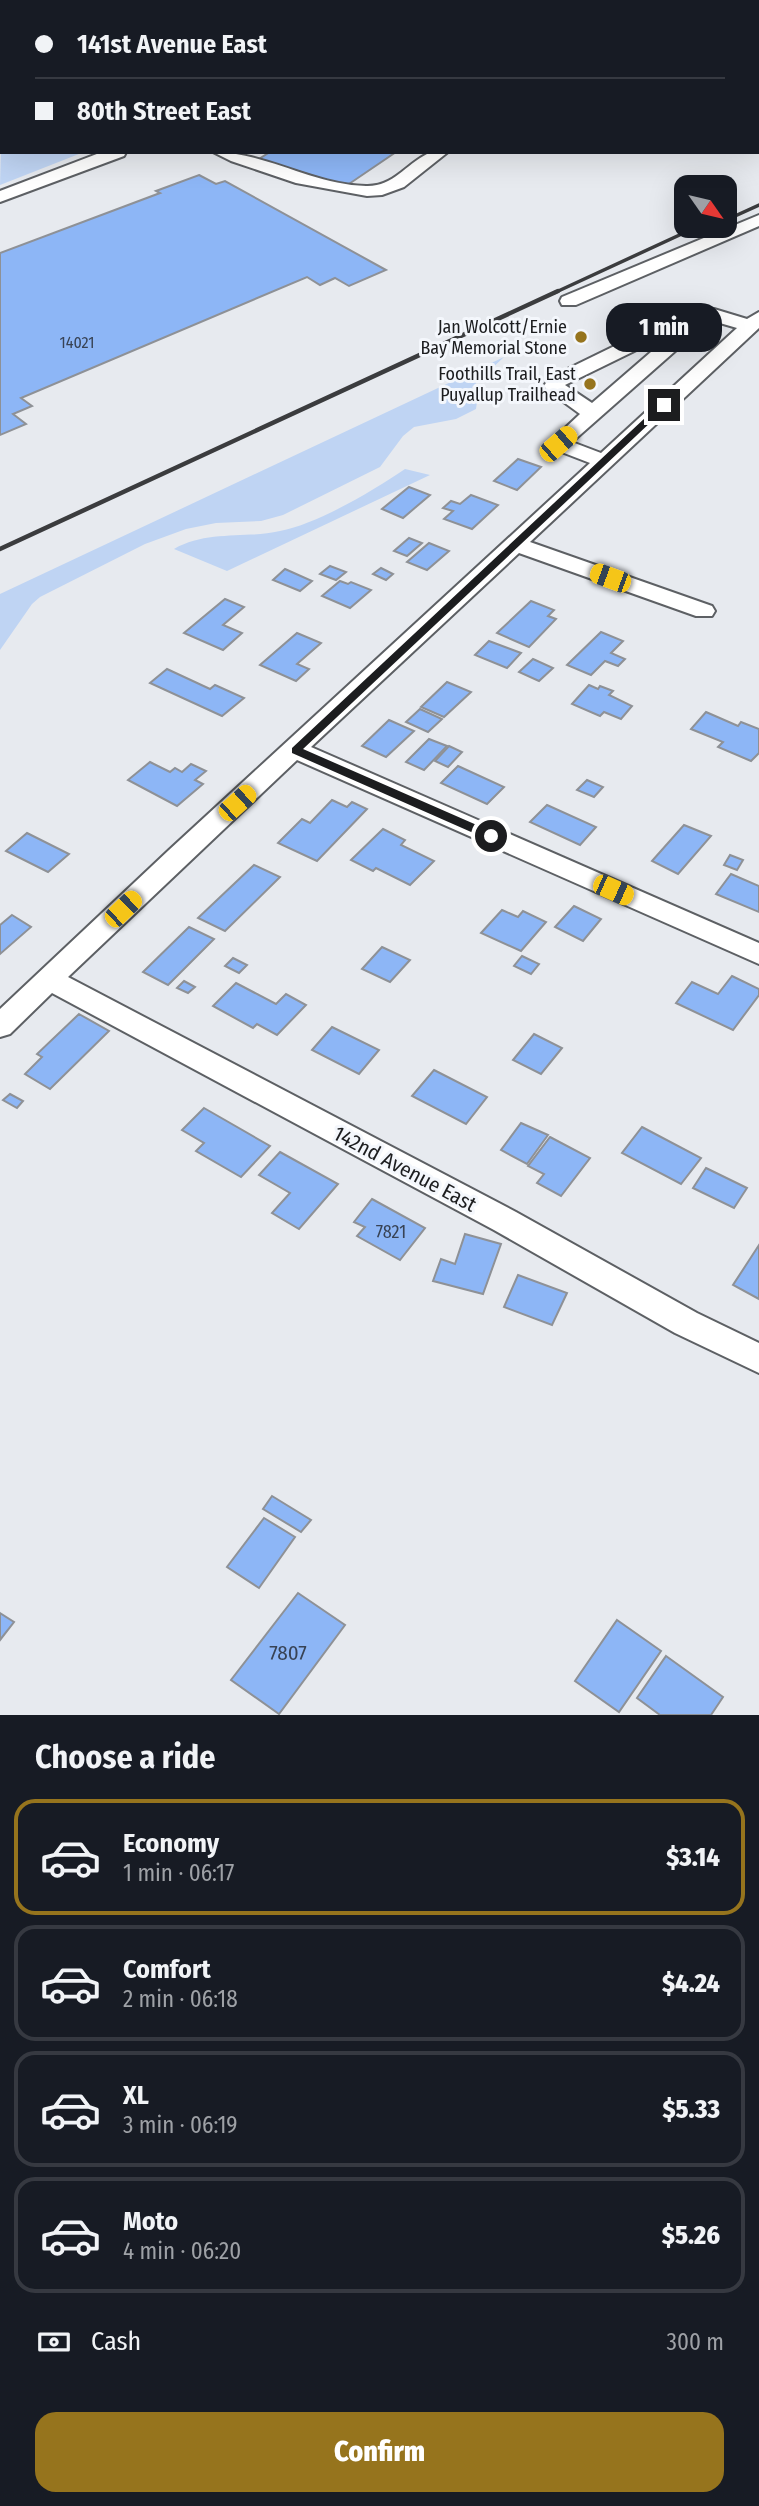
<!DOCTYPE html>
<meta charset="utf-8">
<style>
:root{--surface:#171b24;--page:#242831;--text:#f1f3f6;--muted:#9ea1a6;--line:#363941;--accent:#96741d}
body{margin:0;font-family:"Fira Sans Condensed",sans-serif;background:var(--page);color:var(--text);height:100vh;display:flex;flex-direction:column;font-size:26px;white-space:nowrap}
*{box-sizing:border-box;margin:0}
p{font-size:23px;color:var(--muted)}
.icon{flex:none;width:38px;height:38px;fill:none;stroke:currentColor;stroke-width:2;stroke-linecap:round;stroke-linejoin:round}
.map{position:relative;height:1715px;overflow:hidden}
.details{display:flex;flex-direction:column;background:var(--surface);flex:1}
.details>*{flex:none}
.top-card{position:absolute;left:0px;top:0px;width:760px;height:154px;box-shadow:0 7px 28px #0002;display:grid;align-content:center;height:154px;padding:0 35px;background:var(--surface)}
.needle{width:46px;rotate:124deg}
.controls{position:absolute;left:674px;top:175px;display:grid;gap:14px}
.controls a{display:grid;place-items:center;width:63px;height:63px;border-radius:14px;background:var(--surface);box-shadow:0 7px 28px #0002;font-size:35px}
.end{position:absolute;width:32px;height:32px;margin:-16px;border:9px solid #1c1d1f;background:#fff;box-shadow:0 0 0 4px #fff}
.from{border-radius:50%}
.bubble{position:absolute;height:49px;border-radius:21px;background:var(--surface);box-shadow:0 7px 28px #0002;font-size:23px;font-weight:800;line-height:49px;text-align:center}
.car{position:absolute;width:21px;height:42px;margin:-21px -10px;border-radius:9px;box-shadow:0 0 5px 2px #0007;background:linear-gradient(#f5c518 24%,#345 0 40%,#f5c518 0 76%,#345 0 86%,#f5c518 0)}
.top-card b{display:flex;align-items:center;gap:24px;height:66px;font-size:26px}
.top-card b+b{border-top:2px solid var(--line)}
.top-card i{width:18px;height:18px;background:var(--text)}
ul{padding:0;list-style:none}
li{display:flex;align-items:center;gap:21px;height:116px;margin:0 14px 10px;padding:0 21px;border:4px solid var(--line);border-radius:21px}
li div{flex:1}
li b{display:block;font-size:26px}
li em{font-style:normal;font-weight:800}
li.active{border-color:var(--accent)}
li>.icon{width:63px;height:63px;stroke-width:1.5}
h2{padding:0 35px;font-size:32px;line-height:84px}
.pay{display:flex;align-items:center;gap:18px;height:77px;padding:0 35px;font-size:26px}
.pay p{margin-inline-start:auto}
.primary-button{display:flex;gap:14px;margin-top:auto;padding:14px 35px}
.primary-button a{flex:1;height:80px;border-radius:21px;background:var(--accent);color:#fff;font-size:28px;font-weight:800;line-height:80px;text-align:center}
.map>svg:first-child{display:block}
.green{fill:#bfd4f3}
.building{fill:#8db6f6;stroke:#8e9196;stroke-width:2}
.lines{fill:none;stroke-linecap:round;stroke-linejoin:round}
.minor-casing{stroke:#5d6064;stroke-width:4}
.minor{fill:#fff;fill-rule:evenodd}
.rail-far1{stroke:#3b3c3e;stroke-width:3.5}
.rail{stroke:#3b3c3e;stroke-width:4.5}
.route{fill:#1c1d1f}
.poi-dot{fill:#96741d;stroke:#f4f7fc;stroke-width:2.5}
.labels{text-anchor:middle;stroke-width:6;stroke-linejoin:round;paint-order:stroke}
.far-number-label{font-size:16px;fill:#384355}
.far-poi-label{font-size:18px;fill:#1c1d1f;stroke:#f4f7fc;text-anchor:end}
.number-label{font-size:18px;fill:#384355}
.street-label{font-size:21px;fill:#1c1d1f;stroke:#f4f7fc}
.near-number-label{font-size:21px;fill:#384355}
</style>
<div class="map">
<svg width="759" height="1715" viewBox="0 0 759 1715">
<rect width="100%" height="100%" fill="#e7eaef"/>
<g class="green">
<path d="M 163,0 L 605,0 L 598,2 Z"/>
<path d="M 2,110 L 2,152 L 84,152 L 0,185 Z"/>
<path d="M 504,357 L 472,387 L 477,402 L 476,409 L 456,419 L 414,427 L 403,436 L 380,467 L 283,515 L 261,521 L 216,523 L 186,529 L 145,544 L 40,597 L 32,604 L 0,650 L 0,594 Z"/>
<path d="M 405,469 L 430,475 L 227,571 L 174,549 C 207,530 244,539 280,531 C 317,524 373,491 405,469 Z"/>
</g>
<g class="building">
<path d="M 270,152 L 396,152 L 346,186 L 259,159 Z"/>
<path d="M 199,175 L 216,184 L 225,181 L 386,270 L 349,286 L 335,278 L 320,285 L 307,277 L 21,398 L 32,406 L 13,414 L 26,424 L 0,435 L 0,253 L 160,193 L 156,191 Z"/>
<path d="M 518,459 L 541,467 L 517,490 L 494,481 Z"/>
<path d="M 409,487 L 430,495 L 403,518 L 382,509 Z"/>
<path d="M 471,495 L 498,505 L 472,529 L 444,519 L 453,511 L 443,508 L 451,501 L 460,504 Z"/>
<path d="M 409,538 L 422,543 L 407,556 L 394,551 Z"/>
<path d="M 429,543 L 449,551 L 427,570 L 407,562 Z"/>
<path d="M 330,566 L 346,572 L 336,580 L 320,574 Z"/>
<path d="M 381,568 L 393,574 L 386,580 L 373,574 Z"/>
<path d="M 285,569 L 312,581 L 300,591 L 273,580 Z"/>
<path d="M 340,581 L 348,584 L 351,582 L 371,590 L 350,608 L 322,596 Z"/>
<path d="M 225,599 L 244,607 L 223,625 L 242,633 L 223,650 L 184,633 Z"/>
<path d="M 531,601 L 554,610 L 548,616 L 556,619 L 529,647 L 497,633 Z"/>
<path d="M 601,632 L 623,641 L 611,653 L 625,659 L 618,666 L 605,661 L 591,675 L 567,665 Z"/>
<path d="M 297,633 L 321,643 L 297,664 L 309,669 L 296,681 L 260,665 Z"/>
<path d="M 489,641 L 521,653 L 507,668 L 475,655 Z"/>
<path d="M 533,659 L 553,668 L 539,681 L 519,672 Z"/>
<path d="M 167,669 L 210,689 L 215,685 L 244,698 L 222,716 L 150,683 Z"/>
<path d="M 447,682 L 471,692 L 444,717 L 421,707 Z"/>
<path d="M 589,685 L 598,689 L 600,686 L 613,691 L 609,695 L 632,706 L 621,719 L 604,712 L 600,716 L 572,704 Z"/>
<path d="M 420,709 L 442,719 L 428,732 L 406,722 Z"/>
<path d="M 706,712 L 738,726 L 741,722 L 759,729 L 759,753 L 751,761 L 718,747 L 723,742 L 691,729 Z"/>
<path d="M 389,720 L 414,731 L 386,757 L 362,746 Z"/>
<path d="M 429,739 L 447,746 L 424,770 L 406,762 Z"/>
<path d="M 449,746 L 462,752 L 448,767 L 435,761 Z"/>
<path d="M 150,762 L 170,772 L 175,768 L 182,772 L 191,764 L 206,771 L 195,780 L 203,784 L 177,806 L 128,780 Z"/>
<path d="M 458,766 L 504,787 L 487,804 L 441,783 Z"/>
<path d="M 587,780 L 603,787 L 594,797 L 577,790 Z"/>
<path d="M 332,800 L 347,807 L 352,802 L 367,809 L 317,861 L 278,843 L 302,819 L 310,823 Z"/>
<path d="M 547,805 L 596,827 L 580,845 L 530,822 Z"/>
<path d="M 684,825 L 711,836 L 678,874 L 652,861 Z"/>
<path d="M 383,829 L 405,840 L 401,845 L 434,861 L 410,885 L 376,868 L 373,871 L 351,860 Z"/>
<path d="M 27,833 L 69,854 L 48,872 L 6,851 Z"/>
<path d="M 730,855 L 743,860 L 737,870 L 724,865 Z"/>
<path d="M 254,865 L 280,877 L 225,931 L 198,918 Z"/>
<path d="M 731,874 L 759,886 L 759,912 L 716,894 Z"/>
<path d="M 574,906 L 601,919 L 583,941 L 555,927 Z"/>
<path d="M 502,910 L 518,917 L 523,911 L 546,922 L 521,951 L 481,933 Z"/>
<path d="M 12,915 L 31,927 L 0,954 L 0,925 Z"/>
<path d="M 189,927 L 214,939 L 168,985 L 143,972 Z"/>
<path d="M 382,947 L 410,960 L 390,982 L 362,969 Z"/>
<path d="M 522,956 L 539,964 L 531,974 L 514,966 Z"/>
<path d="M 233,958 L 247,965 L 239,973 L 225,966 Z"/>
<path d="M 732,976 L 759,989 L 759,995 L 733,1030 L 676,1003 L 692,982 L 718,994 Z"/>
<path d="M 184,981 L 195,987 L 188,993 L 177,988 Z"/>
<path d="M 236,983 L 276,1004 L 286,994 L 306,1005 L 277,1035 L 257,1024 L 253,1028 L 213,1006 Z"/>
<path d="M 79,1014 L 109,1031 L 50,1089 L 25,1074 L 42,1057 L 37,1054 Z"/>
<path d="M 332,1027 L 379,1050 L 359,1074 L 312,1050 Z"/>
<path d="M 534,1034 L 562,1048 L 541,1074 L 513,1060 Z"/>
<path d="M 434,1070 L 487,1097 L 466,1124 L 412,1096 Z"/>
<path d="M 10,1094 L 23,1101 L 17,1108 L 3,1100 Z"/>
<path d="M 204,1108 L 270,1146 L 241,1177 L 196,1151 L 204,1143 L 182,1130 Z"/>
<path d="M 521,1123 L 548,1135 L 527,1164 L 501,1150 Z"/>
<path d="M 642,1127 L 701,1158 L 681,1184 L 622,1153 Z"/>
<path d="M 550,1137 L 590,1158 L 561,1196 L 537,1183 L 544,1174 L 528,1166 Z"/>
<path d="M 280,1152 L 338,1184 L 299,1229 L 272,1213 L 290,1193 L 259,1175 Z"/>
<path d="M 706,1168 L 747,1188 L 734,1208 L 693,1188 Z"/>
<path d="M 372,1199 L 425,1228 L 400,1260 L 357,1236 L 365,1227 L 354,1222 Z"/>
<path d="M 465,1234 L 501,1244 L 483,1294 L 433,1281 L 441,1259 L 455,1264 Z"/>
<path d="M 759,1245 L 759,1299 L 733,1285 Z"/>
<path d="M 518,1275 L 567,1293 L 552,1325 L 504,1307 Z"/>
<path d="M 272,1496 L 311,1520 L 301,1532 L 263,1509 Z"/>
<path d="M 264,1518 L 295,1537 L 259,1588 L 227,1567 Z"/>
<path d="M 298,1593 L 345,1625 L 279,1714 L 231,1680 Z"/>
<path d="M 0,1613 L 14,1622 L 0,1640 Z"/>
<path d="M 617,1620 L 661,1651 L 619,1712 L 575,1681 Z"/>
<path d="M 666,1656 L 723,1697 L 711,1715 L 660,1715 L 637,1698 Z"/>
</g>
<g class="lines">
<g class="minor-casing">
<g id="minor">
<rect x="22" y="0" width="14" height="2"/>
<path d="M 217,0 L 235,0 L 236,2 L 218,2 Z"/>
<path d="M 626,0 L 646,0 L 625,2 Z"/>
<path d="M 735,0 L 755,0 L 734,2 Z"/>
<path d="M 2,46 L 2,56 L 0,57 L 0,47 Z"/>
<path d="M 759,70 L 759,81 L 758,81 L 758,71 Z"/>
<path d="M 102,152 L 126,152 L 124,156 L 0,202 L 0,191 Z"/>
<path d="M 213,152 C 265,152 313,185 366,186 C 393,187 405,165 427,154 C 433,151 442,152 448,152 L 404,187 L 382,195 L 367,196 L 296,183 L 231,161 Z"/>
<path d="M 759,215 L 759,226 L 576,305 L 562,305 L 560,301 L 562,297 Z"/>
<path d="M 714,309 L 747,319 L 759,312 L 759,328 L 530,542 L 712,606 L 715,611 L 712,616 L 696,616 L 519,553 L 311,747 L 759,943 L 759,964 L 297,760 L 68,977 L 516,1212 L 697,1313 L 759,1343 L 759,1373 L 675,1333 L 494,1230 L 52,993 L 10,1034 L 0,1037 L 0,1009 L 169,850 L 590,463 L 551,448 L 548,444 L 580,414 L 547,390 L 544,386 L 549,378 L 684,312 ZM 713,321 L 737,328 L 601,453 L 572,442 L 682,345 L 686,337 L 678,330 L 695,322 ZM 663,337 L 666,339 L 592,403 L 565,385 Z"/>
</g>
</g>
<use href="#minor" class="minor"/>
<g class="rail-far1">
<path d="M 724,221 L 759,205"/>
<path d="M 554,293 L 699,226"/>
</g>
<path class="rail" d="M 0,549 L 558,291"/>
</g>
<path class="route" d="M 661,403 L 669,405 L 303,749 L 495,833 L 495,839 L 487,839 L 292,753 L 292,748 Z"/>
<g class="poi-dot">
<circle cx="581" cy="337" r="7"/>
<circle cx="590" cy="384" r="7"/>
</g>
<g class="labels">
<g class="far-number-label">
<text x="77" y="348">14021</text>
</g>
<g class="far-poi-label">
<text x="567" y="333">Jan Wolcott/Ernie<tspan x="567" dy="21">Bay Memorial Stone</tspan></text>
<text x="576" y="380">Foothills Trail, East<tspan x="576" dy="21">Puyallup Trailhead</tspan></text>
</g>
<g class="number-label">
<text x="391" y="1238">7821</text>
</g>
<g class="street-label">
<text transform="translate(405 1169) rotate(28)" y="7">142nd Avenue East</text>
</g>
<g class="near-number-label">
<text x="288" y="1660">7807</text>
</g>
</g>
</svg>
<div class="controls">
<a><svg class="needle" viewBox="-14 -14 28 28"><path d="M0-13l5 13h-10z" fill="#e53935"/><path d="M0 13l5-13h-10z" fill="#9ea1a6"/></svg></a>
</div>
<i class="end from" style="left:491px;top:836px"></i>
<i class="end" style="left:664px;top:405px"></i>
<div class="bubble" style="left:606px;top:303px;width:116px">1 min</div>
<i class="car" style="left:558px;top:444px;rotate:49deg"></i>
<i class="car" style="left:610px;top:578px;rotate:290deg"></i>
<i class="car" style="left:237px;top:803px;rotate:48deg"></i>
<i class="car" style="left:613px;top:890px;rotate:114deg"></i>
<i class="car" style="left:123px;top:909px;rotate:46deg"></i>
<div class="top-card">
<b><i class="from"></i>141st Avenue East</b>
<b><i></i>80th Street East</b>
</div>
</div>
<section class="details">
<h2>Choose a ride</h2>
<ul>
<li class="active"><svg class="icon" aria-label="car" viewBox="0 0 24 24"><path d="M5 17H2v-5l4-1 3-4h7l3 4 3 1v5h-3M9 17h6M6 11h13"/><circle cx="7" cy="17" r="2"/><circle cx="17" cy="17" r="2"/></svg><div><b>Economy</b><p>1 min · 06:17</p></div><em>$3.14</em></li>
<li><svg class="icon" aria-label="car" viewBox="0 0 24 24"><path d="M5 17H2v-5l4-1 3-4h7l3 4 3 1v5h-3M9 17h6M6 11h13"/><circle cx="7" cy="17" r="2"/><circle cx="17" cy="17" r="2"/></svg><div><b>Comfort</b><p>2 min · 06:18</p></div><em>$4.24</em></li>
<li><svg class="icon" aria-label="car" viewBox="0 0 24 24"><path d="M5 17H2v-5l4-1 3-4h7l3 4 3 1v5h-3M9 17h6M6 11h13"/><circle cx="7" cy="17" r="2"/><circle cx="17" cy="17" r="2"/></svg><div><b>XL</b><p>3 min · 06:19</p></div><em>$5.33</em></li>
<li><svg class="icon" aria-label="car" viewBox="0 0 24 24"><path d="M5 17H2v-5l4-1 3-4h7l3 4 3 1v5h-3M9 17h6M6 11h13"/><circle cx="7" cy="17" r="2"/><circle cx="17" cy="17" r="2"/></svg><div><b>Moto</b><p>4 min · 06:20</p></div><em>$5.26</em></li>
</ul>
<div class="pay"><svg class="icon" aria-label="cash" viewBox="0 0 24 24"><path d="M3 7h18v10H3z"/><circle cx="12" cy="12" r="2"/></svg>Cash<p>300 m</p></div>
<div class="primary-button"><a>Confirm</a></div>
</section>
